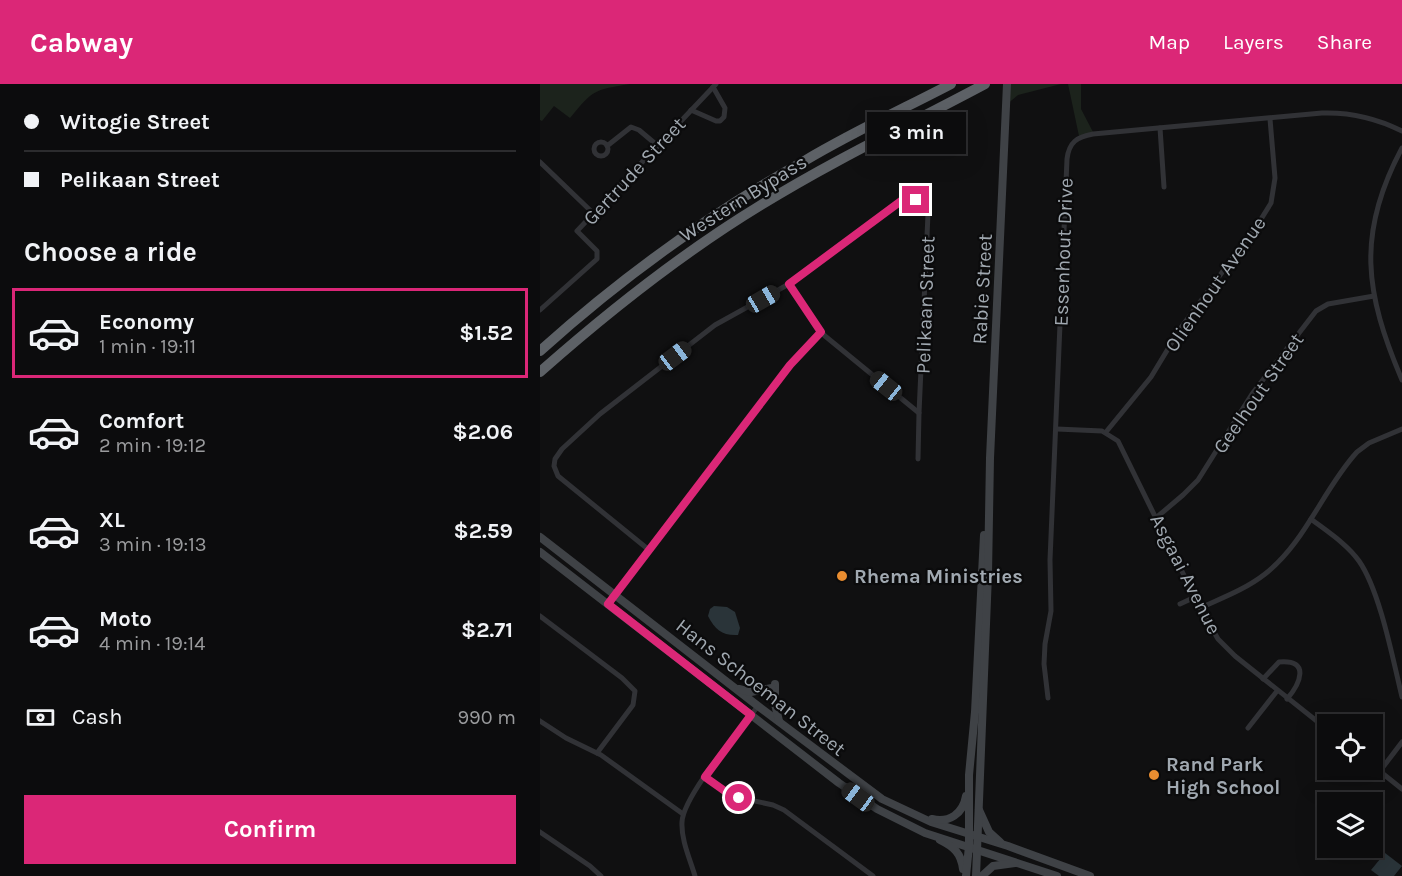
<!DOCTYPE html>
<meta charset="utf-8">
<style>
:root{--surface:#0c0c0d;--page:#151516;--text:#f1f3f6;--muted:#9a9b9d;--line:#2c2c2e;--accent:#db2777}
body{margin:0;font-family:Karla,sans-serif;background:var(--page);color:var(--text);height:100vh;display:flex;flex-direction:column;font-size:22px;white-space:nowrap}
*{box-sizing:border-box;margin:0}
p{font-size:20px;color:var(--muted)}
.icon{flex:none;width:33px;height:33px;fill:none;stroke:currentColor;stroke-width:2;stroke-linecap:round;stroke-linejoin:round}
.map{position:relative;flex:1;overflow:hidden}
.details{display:flex;flex-direction:column;background:var(--surface);width:540px}
.details>*{flex:none}
.guide{display:grid;align-content:center;height:132px;padding:0 24px;background:var(--surface)}
.buttons{position:absolute;left:777px;top:630px;display:grid;gap:12px}
.buttons a{display:grid;place-items:center;width:66px;height:66px;border-radius:0px;background:var(--surface);box-shadow:0 6px 24px #0002,0 0 0 2px var(--line);font-size:30px}
.end{position:absolute;width:27px;height:27px;margin:-14px;border:8px solid #db2777;background:#fff;box-shadow:0 0 0 3px #fff}
.from{border-radius:50%}
.bubble{position:absolute;height:42px;border-radius:0px;background:var(--surface);box-shadow:0 6px 24px #0002,0 0 0 2px var(--line);font-size:20px;font-weight:700;line-height:42px;text-align:center}
.car{position:absolute;width:18px;height:36px;margin:-18px -9px;border-radius:8px;box-shadow:0 0 4px 2px #0007;background:linear-gradient(#222 24%,#8ab4d8 0 40%,#222 0 76%,#8ab4d8 0 86%,#222 0)}
.guide b{display:flex;align-items:center;gap:21px;height:57px;font-size:22px}
.guide b+b{border-top:2px solid var(--line)}
.guide i{width:15px;height:15px;background:var(--text)}
ul{padding:0;list-style:none}
li{display:flex;align-items:center;gap:18px;height:90px;margin:0 12px 9px;padding:0 12px;border:3px solid transparent;border-radius:0px}
li div{flex:1}
li b{display:block;font-size:22px}
li em{font-style:normal;font-weight:700}
li.on{border-color:var(--accent)}
li>.icon{width:54px;height:54px;stroke-width:1.5}
h2{padding:0 24px;font-size:27px;line-height:72px}
.pay{display:flex;align-items:center;gap:15px;height:66px;padding:0 24px;font-size:22px}
.pay p{margin-inline-start:auto}
.cta{display:flex;gap:12px;margin-top:auto;padding:12px 24px}
.cta a{flex:1;height:69px;border-radius:0px;background:var(--accent);color:#fff;font-size:24px;font-weight:700;line-height:69px;text-align:center}
header{display:flex;align-items:center;gap:36px;box-sizing:border-box;height:84px;padding:0 30px;background:var(--accent);color:#fff}
header strong{font-size:28px}
nav{display:flex;gap:33px;margin-inline-start:auto;font-size:21px}
main{display:flex;flex:1;min-height:0}
.map>svg:first-child{display:block}
.green{fill:#1c231c}
.water{fill:#2a3439}
.lines{fill:none;stroke-linecap:round;stroke-linejoin:round}
.street{stroke:#313236;stroke-width:5}
.secondary{stroke:#3f4246;stroke-width:8}
.highway{stroke:#5d6166;stroke-width:10}
.route{stroke:#db2777;stroke-width:8}
.poi-dot{fill:#e98d30;stroke:#0b0b0c;stroke-width:2}
.labels{text-anchor:middle;stroke-width:4.5;stroke-linejoin:round;paint-order:stroke}
.street-label{font-size:20px;fill:#a1a9b1;stroke:#0b0b0c}
.poi-label{font-size:20px;font-weight:bold;fill:#a1a9b1;stroke:#0b0b0c;text-anchor:start}
</style>
<header>
<strong>Cabway</strong>
<nav><a>Map</a><a>Layers</a><a>Share</a></nav>
</header>
<main>
<section class="details">
<div class="guide">
<b><i class="from"></i>Witogie Street</b>
<b><i></i>Pelikaan Street</b>
</div>
<h2>Choose a ride</h2>
<ul>
<li class="on"><svg class="icon" aria-label="car" viewBox="0 0 24 24"><path d="M5 17H2v-5l4-1 3-4h7l3 4 3 1v5h-3M9 17h6M6 11h13"/><circle cx="7" cy="17" r="2"/><circle cx="17" cy="17" r="2"/></svg><div><b>Economy</b><p>1 min · 19:11</p></div><em>$1.52</em></li>
<li><svg class="icon" aria-label="car" viewBox="0 0 24 24"><path d="M5 17H2v-5l4-1 3-4h7l3 4 3 1v5h-3M9 17h6M6 11h13"/><circle cx="7" cy="17" r="2"/><circle cx="17" cy="17" r="2"/></svg><div><b>Comfort</b><p>2 min · 19:12</p></div><em>$2.06</em></li>
<li><svg class="icon" aria-label="car" viewBox="0 0 24 24"><path d="M5 17H2v-5l4-1 3-4h7l3 4 3 1v5h-3M9 17h6M6 11h13"/><circle cx="7" cy="17" r="2"/><circle cx="17" cy="17" r="2"/></svg><div><b>XL</b><p>3 min · 19:13</p></div><em>$2.59</em></li>
<li><svg class="icon" aria-label="car" viewBox="0 0 24 24"><path d="M5 17H2v-5l4-1 3-4h7l3 4 3 1v5h-3M9 17h6M6 11h13"/><circle cx="7" cy="17" r="2"/><circle cx="17" cy="17" r="2"/></svg><div><b>Moto</b><p>4 min · 19:14</p></div><em>$2.71</em></li>
</ul>
<div class="pay"><svg class="icon" aria-label="cash" viewBox="0 0 24 24"><path d="M3 7h18v10H3z"/><circle cx="12" cy="12" r="2"/></svg>Cash<p>990 m</p></div>
<div class="cta"><a>Confirm</a></div>
</section>
<div class="map">
<svg width="862" height="792" viewBox="0 0 862 792">
<rect width="100%" height="100%" fill="#101011"/>
<g class="green">
<path d="M 0,0 L 90,0 C 54,6 54,5 30,34 L 14,22 L 2,37 L 0,36 Z"/>
<path d="M 465,0 L 521,0 L 478,11 L 466,21 Z"/>
<path d="M 528,0 L 541,0 L 541,25 L 553,48 L 539,52 Z"/>
</g>
<g class="water">
<path d="M 174,522 L 187,523 L 195,528 L 200,544 L 198,551 C 183,552 175,546 168,532 L 170,525 Z"/>
<path d="M 845,769 L 862,782 L 854,792 L 839,792 L 831,786 Z"/>
</g>
<g class="lines">
<g class="street">
<path d="M 151,26 L 176,37 L 180,37 L 184,33 L 185,24 L 173,3"/>
<path d="M 620,44 L 624,103"/>
<circle cx="61" cy="65" r="7"/>
<path d="M 67,62 L 91,43 L 99,46 L 118,62"/>
<path d="M 862,64 C 816,150 825,209 862,296"/>
<path d="M 0,78 L 54,130"/>
<path d="M 249,200 L 275,241 L 285,252 L 379,329"/>
<path d="M 0,226 L 57,175 L 57,167 L 37,147 L 176,0"/>
<path d="M 517,345 L 562,347 L 578,357 L 660,524 L 678,555 L 695,572 L 788,646"/>
<path d="M 566,348 L 611,293 L 640,245 L 718,140 L 731,119 L 735,94 L 730,35"/>
<path d="M 617,433 L 643,411 L 658,396 L 712,310 L 776,227 L 788,220 L 834,212"/>
<path d="M 771,435 C 788,448 807,460 819,477 C 840,507 853,576 862,613"/>
<path d="M 109,466 L 18,392 L 14,382 L 15,375 L 22,365 L 60,330 L 175,241 L 249,200 L 355,121 C 365,114 373,113 384,121 L 388,130 L 379,329 L 378,375"/>
<path d="M 68,520 L 250,281 L 281,248"/>
<path d="M 640,520 L 655,513"/>
<path d="M 660,524 C 682,514 706,505 725,490 C 766,458 783,405 817,368 L 829,359 L 862,345"/>
<path d="M 0,532 L 82,594 L 95,607 L 93,621 L 57,669"/>
<path d="M 723,595 L 739,578 C 771,575 760,600 747,615"/>
<path d="M 508,614 L 504,580 L 505,560 L 511,527 L 510,476 L 527,75 C 529,58 537,53 553,50 L 782,29 C 811,28 836,34 862,47"/>
<path d="M 0,637 L 26,654 L 61,671 L 143,730"/>
<path d="M 708,644 L 737,607"/>
<path d="M 832,681 L 862,705"/>
<path d="M 840,687 L 862,658"/>
<path d="M 165,693 L 196,713 L 233,721 L 244,726 L 333,792"/>
<path d="M 0,748 L 50,782 L 61,792"/>
<path d="M 155,792 C 150,775 141,756 142,738 C 143,712 200,646 218,622"/>
</g>
<g class="secondary">
<path d="M 0,453 L 218,622 L 342,715 L 391,738 L 468,762 L 550,792"/>
<path d="M 0,468 L 299,699 L 337,725 L 385,749 L 517,792"/>
<path d="M 235,600 L 235,620 L 239,637"/>
<path d="M 199,605 L 211,608 L 232,604"/>
<path d="M 439,726 L 449,748 L 460,758"/>
<path d="M 392,735 C 409,739 423,730 426,712"/>
<path d="M 400,756 C 414,763 421,769 423,785"/>
<path d="M 426,792 L 429,762 L 429,691 L 435,628 L 444,451"/>
<path d="M 436,792 L 448,490 L 450,374 L 467,0"/>
<path d="M 442,792 L 453,782 L 475,779"/>
</g>
<g class="highway">
<path d="M 0,267 C 81,194 171,129 266,76 C 313,48 363,25 411,0"/>
<path d="M 0,288 C 69,227 142,169 221,121 C 294,76 370,40 445,0"/>
</g>
</g>
<g class="lines">
<path class="route" d="M 199,714 L 189,710 L 165,693 L 211,631 L 68,520 L 250,281 L 281,248 L 249,200 L 361,117 L 376,116"/>
</g>
<g class="poi-dot">
<circle cx="302" cy="492" r="6"/>
<circle cx="614" cy="691" r="6"/>
</g>
<g class="labels">
<g class="street-label">
<text transform="translate(94 87) rotate(-47)" y="7">Gertrude Street</text>
<text transform="translate(203 114) rotate(-32)" y="7">Western Bypass</text>
<text transform="translate(523 168) rotate(-88)" y="7">Essenhout Drive</text>
<text transform="translate(675 200) rotate(-55)" y="7">Olienhout Avenue</text>
<text transform="translate(442 205) rotate(-87)" y="7">Rabie Street</text>
<text transform="translate(385 221) rotate(-88)" y="7">Pelikaan Street</text>
<text transform="translate(718 309) rotate(-55)" y="7">Geelhout Street</text>
<text transform="translate(646 490) rotate(63)" y="7">Asgaai Avenue</text>
<text transform="translate(221 603) rotate(38)" y="7">Hans Schoeman Street</text>
</g>
<g class="poi-label">
<text x="314" y="499">Rhema Ministries</text>
<text x="626" y="687">Rand Park<tspan x="626" dy="23">High School</tspan></text>
</g>
</g>
</svg>
<div class="buttons">
<a><svg class="icon" aria-label="locate" viewBox="0 0 24 24"><circle cx="12" cy="12" r="6"/><path d="M12 2v4M12 18v4M2 12h4M18 12h4"/></svg></a>
<a><svg class="icon" aria-label="layers" viewBox="0 0 24 24"><path d="M12 4l9 5-9 5-9-5zM3 14l9 5 9-5"/></svg></a>
</div>
<i class="end from" style="left:199px;top:714px"></i>
<i class="end" style="left:376px;top:116px"></i>
<div class="bubble" style="left:327px;top:28px;width:99px">3 min</div>
<i class="car" style="left:223px;top:215px;rotate:60deg"></i>
<i class="car" style="left:135px;top:272px;rotate:53deg"></i>
<i class="car" style="left:346px;top:302px;rotate:309deg"></i>
<i class="car" style="left:318px;top:713px;rotate:306deg"></i>
</div>
</main>
